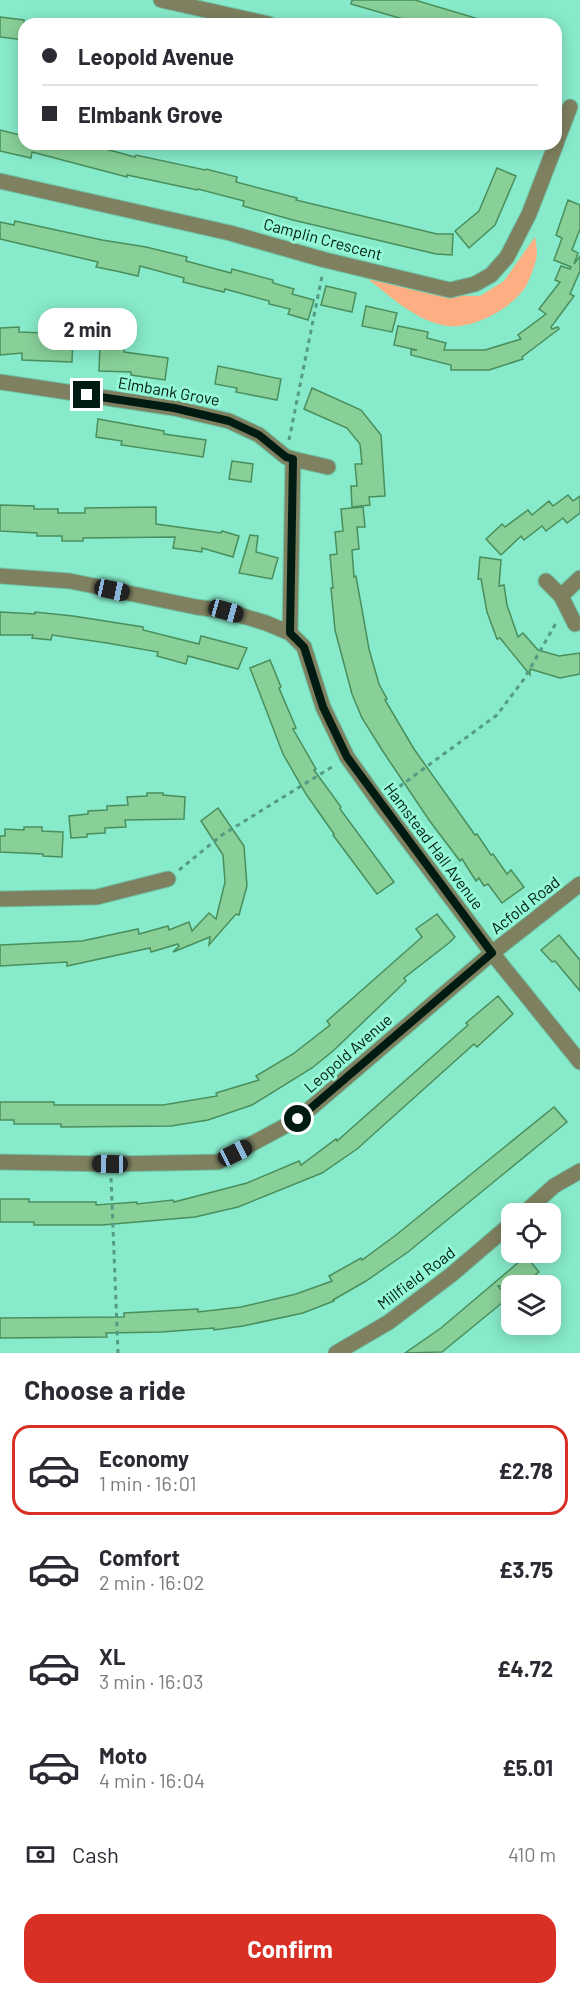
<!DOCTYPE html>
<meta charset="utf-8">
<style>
:root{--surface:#fff;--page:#f7f7f7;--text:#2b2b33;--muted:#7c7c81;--line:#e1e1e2;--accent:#d93025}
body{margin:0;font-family:Barlow,sans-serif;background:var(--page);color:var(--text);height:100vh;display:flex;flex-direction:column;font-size:22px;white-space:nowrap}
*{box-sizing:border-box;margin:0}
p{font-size:20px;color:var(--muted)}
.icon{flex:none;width:33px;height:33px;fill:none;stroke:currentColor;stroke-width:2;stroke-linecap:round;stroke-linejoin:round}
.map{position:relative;height:1353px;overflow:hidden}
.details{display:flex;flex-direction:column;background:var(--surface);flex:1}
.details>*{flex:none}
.hud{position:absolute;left:18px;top:18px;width:544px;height:132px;border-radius:18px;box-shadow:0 3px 15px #0003;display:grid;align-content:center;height:132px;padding:0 24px;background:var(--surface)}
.controls{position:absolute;left:501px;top:1203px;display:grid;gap:12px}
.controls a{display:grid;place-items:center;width:60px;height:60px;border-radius:12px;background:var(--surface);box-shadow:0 3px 15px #0003;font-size:30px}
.end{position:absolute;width:27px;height:27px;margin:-14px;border:8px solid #001b12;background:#fff;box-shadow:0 0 0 3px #fff}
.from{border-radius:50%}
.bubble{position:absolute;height:42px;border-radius:18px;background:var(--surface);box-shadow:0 3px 15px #0003;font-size:20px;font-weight:700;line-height:42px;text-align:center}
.car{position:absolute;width:18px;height:36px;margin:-18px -9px;border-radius:8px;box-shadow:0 0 4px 2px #0007;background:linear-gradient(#222 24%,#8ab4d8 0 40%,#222 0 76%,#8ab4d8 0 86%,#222 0)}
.hud b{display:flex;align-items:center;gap:21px;height:57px;font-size:22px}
.hud b+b{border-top:2px solid var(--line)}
.hud i{width:15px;height:15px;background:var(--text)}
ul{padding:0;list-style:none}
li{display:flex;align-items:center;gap:18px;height:90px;margin:0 12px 9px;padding:0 12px;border:3px solid transparent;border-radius:18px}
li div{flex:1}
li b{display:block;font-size:22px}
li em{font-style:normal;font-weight:700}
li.on{border-color:var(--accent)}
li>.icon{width:54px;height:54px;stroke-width:1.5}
h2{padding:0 24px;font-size:27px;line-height:72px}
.pay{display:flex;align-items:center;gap:15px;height:66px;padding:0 24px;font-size:22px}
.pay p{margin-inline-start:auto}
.button{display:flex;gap:12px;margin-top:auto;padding:12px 24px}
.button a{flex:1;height:69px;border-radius:18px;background:var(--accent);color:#fff;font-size:24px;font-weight:700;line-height:69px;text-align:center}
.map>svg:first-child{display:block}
.green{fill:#fdaf83}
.building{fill:#88cf98;stroke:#498f5c;stroke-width:1.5}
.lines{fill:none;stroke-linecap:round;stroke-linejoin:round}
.minor-casing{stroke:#6fc5a9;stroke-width:17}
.path{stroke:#549b84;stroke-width:3;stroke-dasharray:4.5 4.5;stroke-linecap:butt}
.minor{stroke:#7e805f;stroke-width:15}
.route{stroke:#001b12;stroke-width:8}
.labels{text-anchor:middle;stroke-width:6;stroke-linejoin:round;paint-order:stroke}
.street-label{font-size:16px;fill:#001b12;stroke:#94f7d7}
</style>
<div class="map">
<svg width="580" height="1353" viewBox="0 0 580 1353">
<rect width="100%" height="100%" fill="#87eaca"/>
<path class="green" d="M 535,237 C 536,244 538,253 536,260 C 534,268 530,278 526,286 C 512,309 469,332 442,325 C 413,318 391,297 368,279 L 436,295 L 480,296 L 504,281 Z"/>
<g class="building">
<path d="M 352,0 L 415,0 L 482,20 L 482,24 L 420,24 L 351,4 Z"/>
<path d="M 0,17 L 24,20 L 24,40 L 0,37 Z"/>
<path d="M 0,130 L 24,136 L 24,144 L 87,144 L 135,157 L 136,155 L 205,170 L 206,169 L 237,177 L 236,182 L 297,198 L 296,200 L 437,234 L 453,234 L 452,255 L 436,254 L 293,220 L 243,206 L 244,201 L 198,189 L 197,190 L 127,175 L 127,177 L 32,152 L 31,158 L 0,151 Z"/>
<path d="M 497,168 L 516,176 L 495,225 L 469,248 L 455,231 L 479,211 Z"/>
<path d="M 568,200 L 580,205 L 580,229 L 572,250 L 578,253 L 574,264 L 580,256 L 580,271 L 570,294 L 574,296 L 551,327 L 552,329 L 558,327 L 559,329 L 555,332 L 522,357 L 523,359 L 489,370 L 451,370 L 451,365 L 411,355 L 411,350 L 417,350 L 394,345 L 398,326 L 428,332 L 427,338 L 446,343 L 444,350 L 485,350 L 521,339 L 518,335 L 546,314 L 539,309 L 560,282 L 555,280 L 561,266 L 570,269 L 571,267 L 554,260 L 562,238 L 556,235 Z"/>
<path d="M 15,221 L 102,240 L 146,247 L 187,257 L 186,261 L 231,273 L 232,269 L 273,280 L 273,283 L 294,289 L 292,294 L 314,300 L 308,320 L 288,314 L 290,309 L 269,304 L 269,301 L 225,289 L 224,292 L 203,287 L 183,282 L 184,278 L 140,266 L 138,276 L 116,271 L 96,267 L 98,262 L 0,239 L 0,222 L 14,225 Z"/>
<path d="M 326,286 L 356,293 L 352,312 L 321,305 Z"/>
<path d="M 366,306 L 397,313 L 392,332 L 362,326 Z"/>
<path d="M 19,327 L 19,332 L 73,334 L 72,362 L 22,360 L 22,353 L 0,355 L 0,328 Z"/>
<path d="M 100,344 L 124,344 L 124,352 L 168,358 L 165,380 L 131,375 L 131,372 L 99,371 Z"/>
<path d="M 218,366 L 281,379 L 277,400 L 236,392 L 237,388 L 215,384 Z"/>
<path d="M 312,388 L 361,410 L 381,435 L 385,496 L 369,497 L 370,505 L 352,507 L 351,486 L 357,486 L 355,464 L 362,464 L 360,444 L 347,428 L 304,409 Z"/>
<path d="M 98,419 L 164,431 L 164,434 L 206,440 L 203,457 L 121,445 L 122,441 L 96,437 Z"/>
<path d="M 232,461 L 253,464 L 251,482 L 229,479 Z"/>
<path d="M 568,495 L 573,501 L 580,496 L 580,513 L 567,523 L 563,518 L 546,531 L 542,526 L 524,540 L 521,536 L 501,555 L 486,539 L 502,524 L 505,527 L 528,510 L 532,515 L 549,501 L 553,506 Z"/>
<path d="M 0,505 L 34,506 L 34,509 L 58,509 L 58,513 L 85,513 L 85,508 L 156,507 L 156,524 L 221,533 L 222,531 L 239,536 L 233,557 L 202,548 L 202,552 L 173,548 L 175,537 L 83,538 L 83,541 L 62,541 L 62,536 L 37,536 L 37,533 L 0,531 Z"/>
<path d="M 363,507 L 365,527 L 357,527 L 359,549 L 352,550 L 354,577 L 356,576 L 369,649 L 379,684 L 387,699 L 385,700 L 414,749 L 475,835 L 477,834 L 491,855 L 493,854 L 507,874 L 511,870 L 524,887 L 502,903 L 488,884 L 484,886 L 479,878 L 476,881 L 462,859 L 460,861 L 429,820 L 382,750 L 362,718 L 352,694 L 335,630 L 331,588 L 333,588 L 330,555 L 337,554 L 335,532 L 343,531 L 341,509 Z"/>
<path d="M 250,535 L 258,536 L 256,552 L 278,558 L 272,579 L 239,573 Z"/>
<path d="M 480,557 L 501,560 L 499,586 L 504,585 L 507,605 L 518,637 L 523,633 L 538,650 L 559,656 L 580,653 L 580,674 L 560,678 L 530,669 L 530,675 L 500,638 L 497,639 L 487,612 L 481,579 L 478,579 Z"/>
<path d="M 0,612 L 35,614 L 35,612 L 73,616 L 143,627 L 143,630 L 199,644 L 201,636 L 247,648 L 238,669 L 188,656 L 186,664 L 157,656 L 158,652 L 107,643 L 52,635 L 51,640 L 32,638 L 33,635 L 0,635 Z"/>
<path d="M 270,660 L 281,687 L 279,688 L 296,728 L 293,729 L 316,769 L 314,770 L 341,807 L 340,809 L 394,882 L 377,894 L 333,835 L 334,834 L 306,794 L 283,754 L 250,668 Z"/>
<path d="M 147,793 L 163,793 L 163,795 L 185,797 L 184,819 L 125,820 L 126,827 L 105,828 L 105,833 L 87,834 L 87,837 L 71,838 L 69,816 L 88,814 L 88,811 L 107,810 L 107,806 L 128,805 L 127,797 L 147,796 Z"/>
<path d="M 218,808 L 244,846 L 247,886 L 239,915 L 236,914 L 209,945 L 210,937 L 173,952 L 179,946 L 178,944 L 151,952 L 150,948 L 67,966 L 67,962 L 0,966 L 0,945 L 82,941 L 138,929 L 139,934 L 168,926 L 169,930 L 189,922 L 192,931 L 209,913 L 216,919 L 225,882 L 223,855 L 201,821 Z"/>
<path d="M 24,827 L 42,827 L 42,831 L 63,832 L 62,857 L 43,856 L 43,854 L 0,852 L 0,836 L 5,836 L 5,829 L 24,830 Z"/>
<path d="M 437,914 L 455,937 L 449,943 L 404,978 L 406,981 L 333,1051 L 312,1068 L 252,1105 L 208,1120 L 171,1126 L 61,1127 L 61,1124 L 14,1124 L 14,1120 L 0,1120 L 0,1102 L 54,1102 L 54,1105 L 163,1105 L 217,1096 L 216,1093 L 259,1080 L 256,1076 L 293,1054 L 330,1025 L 327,1021 L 422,937 L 416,929 Z"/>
<path d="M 559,935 L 580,960 L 580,991 L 555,961 L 552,962 L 541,950 Z"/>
<path d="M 498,996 L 513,1014 L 477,1047 L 474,1044 L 357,1149 L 322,1173 L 238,1207 L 195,1217 L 102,1225 L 34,1225 L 34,1222 L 0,1222 L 0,1199 L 29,1199 L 29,1202 L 96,1202 L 96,1205 L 137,1202 L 137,1204 L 173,1200 L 174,1202 L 247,1183 L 299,1161 L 301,1165 L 336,1139 L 337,1141 L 468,1025 L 466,1023 Z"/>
<path d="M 554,1107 L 567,1122 L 408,1252 L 366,1281 L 333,1300 L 334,1301 L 303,1313 L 243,1326 L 214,1330 L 214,1328 L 161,1332 L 106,1333 L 107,1337 L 0,1338 L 0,1318 L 124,1317 L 124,1313 L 198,1309 L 198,1312 L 241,1307 L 296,1294 L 332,1281 L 329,1276 L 361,1258 L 362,1260 L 396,1235 Z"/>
<path d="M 526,1256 L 539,1272 L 521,1286 L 498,1286 L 508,1298 L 442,1352 L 405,1353 L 441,1328 Z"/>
</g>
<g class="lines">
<g class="minor-casing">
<g id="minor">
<path d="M 161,0 L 269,24"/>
<path d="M 556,143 L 570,107"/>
<path d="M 0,181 L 230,233 L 325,260 L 450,290 L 475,284 L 491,275 L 507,257 L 529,214 L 556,144"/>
<path d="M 0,382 L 174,408 L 229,421 L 259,435 L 286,457 L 293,459 L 290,633"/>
<path d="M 293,459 L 328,467"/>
<path d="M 0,576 L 70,581 L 196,607 L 226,611 L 266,623 L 290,633 L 304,647 L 323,707 L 347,757 L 379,802 L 492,953 L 580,1062"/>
<path d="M 546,581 L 561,596 L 575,624"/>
<path d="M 561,596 L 580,578"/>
<path d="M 0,899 L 97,897 L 168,879"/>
<path d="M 0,1162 L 110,1164 L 218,1162 L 298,1119 L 492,953 L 580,884"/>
<path d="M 523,1214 L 554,1186 L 580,1171"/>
<path d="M 336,1353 L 389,1322 L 451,1275 L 512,1223"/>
</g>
</g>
<g class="path">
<path d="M 289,440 L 322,276"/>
<path d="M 392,792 L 497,715 L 524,679 L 556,623"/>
<path d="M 179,870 L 222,835 L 335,765"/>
<path d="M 111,1178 L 118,1353"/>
</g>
<use href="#minor" class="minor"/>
</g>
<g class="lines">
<path class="route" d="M 87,395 L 174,408 L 229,421 L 259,435 L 286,457 L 293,459 L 290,633 L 304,647 L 323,707 L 347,757 L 492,953 L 298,1119"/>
</g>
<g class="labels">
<g class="street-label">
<text transform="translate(323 239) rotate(15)" y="6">Camplin Crescent</text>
<text transform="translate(169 391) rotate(10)" y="6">Elmbank Grove</text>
<text transform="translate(434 846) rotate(53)" y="6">Hamstead Hall Avenue</text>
<text transform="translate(525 905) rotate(-38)" y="6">Acfold Road</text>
<text transform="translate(348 1053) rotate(-41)" y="6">Leopold Avenue</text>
<text transform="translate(416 1278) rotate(-37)" y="6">Millfield Road</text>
</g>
</g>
</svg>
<div class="controls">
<a><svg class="icon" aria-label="locate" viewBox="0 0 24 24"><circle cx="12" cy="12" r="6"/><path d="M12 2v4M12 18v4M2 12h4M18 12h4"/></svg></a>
<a><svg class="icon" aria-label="layers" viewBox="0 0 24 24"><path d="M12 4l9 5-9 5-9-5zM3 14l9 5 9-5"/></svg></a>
</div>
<i class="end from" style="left:298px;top:1119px"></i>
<i class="end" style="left:87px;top:395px"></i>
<div class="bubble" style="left:38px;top:308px;width:99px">2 min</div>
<i class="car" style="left:112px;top:590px;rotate:102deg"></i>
<i class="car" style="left:226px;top:611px;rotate:106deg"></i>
<i class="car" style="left:235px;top:1153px;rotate:63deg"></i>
<i class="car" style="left:110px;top:1164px;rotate:271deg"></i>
<div class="hud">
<b><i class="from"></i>Leopold Avenue</b>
<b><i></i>Elmbank Grove</b>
</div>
</div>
<section class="details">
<h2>Choose a ride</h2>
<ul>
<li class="on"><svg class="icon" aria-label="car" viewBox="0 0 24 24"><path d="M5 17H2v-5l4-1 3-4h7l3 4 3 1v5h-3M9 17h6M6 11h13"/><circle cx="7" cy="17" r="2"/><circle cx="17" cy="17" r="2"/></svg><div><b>Economy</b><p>1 min · 16:01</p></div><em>£2.78</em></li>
<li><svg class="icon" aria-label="car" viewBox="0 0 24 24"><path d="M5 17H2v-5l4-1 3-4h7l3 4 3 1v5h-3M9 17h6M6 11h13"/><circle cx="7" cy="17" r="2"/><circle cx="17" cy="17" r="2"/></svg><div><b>Comfort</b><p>2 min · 16:02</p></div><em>£3.75</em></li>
<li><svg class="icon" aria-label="car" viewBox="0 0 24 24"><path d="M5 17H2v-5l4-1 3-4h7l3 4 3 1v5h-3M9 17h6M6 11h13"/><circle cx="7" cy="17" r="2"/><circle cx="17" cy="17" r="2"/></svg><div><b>XL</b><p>3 min · 16:03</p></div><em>£4.72</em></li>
<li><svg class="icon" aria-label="car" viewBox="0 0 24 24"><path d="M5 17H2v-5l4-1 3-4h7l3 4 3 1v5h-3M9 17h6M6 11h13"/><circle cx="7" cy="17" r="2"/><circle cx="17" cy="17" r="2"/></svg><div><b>Moto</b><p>4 min · 16:04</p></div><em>£5.01</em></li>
</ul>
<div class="pay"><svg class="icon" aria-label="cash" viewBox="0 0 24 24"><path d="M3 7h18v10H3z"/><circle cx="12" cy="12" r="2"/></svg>Cash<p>410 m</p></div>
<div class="button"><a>Confirm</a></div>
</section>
